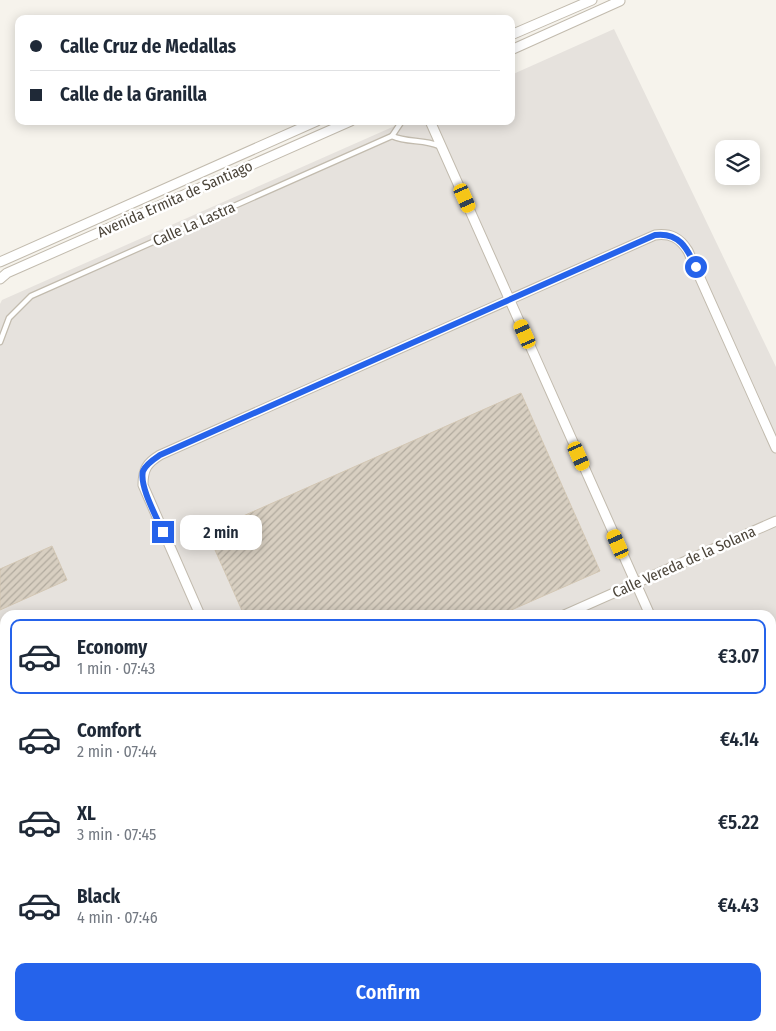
<!DOCTYPE html>
<meta charset="utf-8">
<style>
:root{--surface:#fff;--page:#f6f6f7;--text:#1f2937;--muted:#747a83;--line:#e0e1e3;--accent:#2563eb}
body{margin:0;font-family:"Fira Sans Condensed",sans-serif;background:var(--page);color:var(--text);height:100vh;display:flex;flex-direction:column;font-size:19px;white-space:nowrap}
*{box-sizing:border-box;margin:0}
p{font-size:16px;color:var(--muted)}
.icon{flex:none;width:28px;height:28px;fill:none;stroke:currentColor;stroke-width:2;stroke-linecap:round;stroke-linejoin:round}
.map{position:relative;flex:1;overflow:hidden}
.details{position:absolute;left:0px;top:610px;width:776px;height:421px;display:flex;flex-direction:column;background:var(--surface);border-radius:15px 15px 0 0;box-shadow:0 2px 12px #0003}
.details>*{flex:none}
.top-card{position:absolute;left:15px;top:15px;width:500px;height:110px;border-radius:10px;box-shadow:0 2px 12px #0003;display:grid;align-content:center;height:110px;padding:0 15px;background:var(--surface)}
.tools{position:absolute;left:715px;top:140px;display:grid;gap:10px}
.tools a{display:grid;place-items:center;width:45px;height:45px;border-radius:10px;background:var(--surface);box-shadow:0 2px 12px #0003;font-size:25px}
.end{position:absolute;width:22px;height:22px;margin:-11px;border:6px solid #2563eb;background:#fff;box-shadow:0 0 0 2px #fff}
.from{border-radius:50%}
.bubble{position:absolute;height:35px;border-radius:10px;background:var(--surface);box-shadow:0 2px 12px #0003;font-size:16px;font-weight:600;line-height:35px;text-align:center}
.car{position:absolute;width:15px;height:30px;margin:-15px -8px;border-radius:6px;box-shadow:0 0 4px 1px #0007;background:linear-gradient(#f5c518 24%,#345 0 40%,#f5c518 0 76%,#345 0 86%,#f5c518 0)}
.top-card b{display:flex;align-items:center;gap:18px;height:48px;font-size:19px}
.top-card b+b{border-top:1px solid var(--line)}
.top-card i{width:12px;height:12px;background:var(--text)}
ul{padding:9px 0 0;list-style:none}
li{display:flex;align-items:center;gap:15px;height:75px;margin:0 10px 8px;padding:0 5px;border:2px solid transparent;border-radius:10px}
li div{flex:1}
li b{display:block;font-size:19px}
li em{font-style:normal;font-weight:600}
li.active{border-color:var(--accent)}
li>.icon{width:45px;height:45px;stroke-width:1.5}
.primary-button{display:flex;gap:10px;margin-top:auto;padding:10px 15px}
.primary-button a{flex:1;height:58px;border-radius:10px;background:var(--accent);color:#fff;font-size:20px;font-weight:600;line-height:58px;text-align:center}
.map>svg:first-child{display:block}
.industrial{fill:#e6e2dd}
.building{fill:url(#building-hatch);stroke:#d3c7b4}
.lines{fill:none;stroke-linecap:round;stroke-linejoin:round}
.lane-casing{stroke:#c2bbae;stroke-width:7}
.street-casing{stroke:#c2bbae;stroke-width:11}
.highway-casing{stroke:#e0a43c;stroke-width:20}
.lane{stroke:#fff;stroke-width:4.5}
.street{stroke:#fff;stroke-width:9}
.highway{stroke:#ffcf6e;stroke-width:18}
.route{stroke:#2563eb;stroke-width:6}
.labels{text-anchor:middle;stroke-width:5;stroke-linejoin:round;paint-order:stroke}
.street-label{font-size:15px;fill:#4b4439;stroke:#fff}
</style>
<div class="map">
<svg width="776" height="1031" viewBox="0 0 776 1031">
<defs>
<pattern id="building-hatch" width="6" height="6" patternUnits="userSpaceOnUse" patternTransform="scale(1.25)"><rect width="6" height="6" fill="#d8cfc1"/><path d="M-1 1l2-2M0 6l6-6M5 7l2-2" fill="none" stroke="#b1aa9e"/></pattern>
</defs>
<rect width="100%" height="100%" fill="#f6f3ec"/>
<g class="industrial">
<path d="M 614,29 L 776,367 L 776,1031 L 96,1031 L 95,1026 L 771,1026 L 771,615 L 5,615 L 5,731 L 0,714 L 0,304 L 2,300 L 406,121 L 511,121 L 511,75 Z"/>
<path d="M 0,959 L 5,972 L 5,1026 L 25,1026 L 27,1031 L 0,1031 Z"/>
</g>
<g class="building">
<path d="M 521,393 L 600,571 L 500,615 L 244,615 L 207,532 Z"/>
<path d="M 52,546 L 67,580 L 0,610 L 0,569 Z"/>
</g>
<g class="lines">
<g class="lane-casing">
<g id="lane">
<path d="M 392,136 C 407,143 424,139 439,146"/>
<path d="M 0,342 L 9,318 L 31,296 L 392,136 L 402,121"/>
<path d="M 0,677 L 5,695"/>
<path d="M 107,1026 L 108,1031"/>
</g>
</g>
<g class="street-casing">
<g id="street">
<path d="M 511,35 L 592,0"/>
<path d="M 511,50 L 620,1"/>
<path d="M 430,121 L 650,615"/>
<path d="M 0,262 L 317,121"/>
<path d="M 0,279 L 7,273 L 351,121"/>
<path d="M 200,615 L 143,485 C 143,469 147,463 160,455 L 655,235 C 671,233 680,238 688,251 L 776,448"/>
<path d="M 564,615 L 776,521"/>
<path d="M 771,723 L 776,721"/>
<path d="M 0,771 L 5,787"/>
<path d="M 771,888 L 776,898"/>
<path d="M 79,1026 L 80,1031"/>
<path d="M 337,1026 L 337,1031"/>
<path d="M 399,1026 L 399,1031"/>
<path d="M 609,1026 L 609,1031"/>
</g>
</g>
<g class="highway-casing">
<g id="highway">
<path d="M 0,834 L 5,850"/>
<path d="M 0,895 L 5,911"/>
<path d="M 0,958 L 5,972"/>
<path d="M 25,1026 L 27,1031"/>
<path d="M 41,1026 L 43,1031"/>
<path d="M 60,1026 L 62,1031"/>
</g>
</g>
<use href="#lane" class="lane"/>
<use href="#street" class="street"/>
<use href="#highway" class="highway"/>
</g>
<g class="lines">
<path class="route" d="M 163,532 C 157,518 139,486 143,471 C 146,464 154,459 160,455 L 655,235 C 679,232 687,248 696,267"/>
</g>
<g class="labels">
<g class="street-label">
<text transform="translate(175 199) rotate(-24)" y="5">Avenida Ermita de Santiago</text>
<text transform="translate(194 224) rotate(-24)" y="5">Calle La Lastra</text>
<text transform="translate(684 562) rotate(-24)" y="5">Calle Vereda de la Solana</text>
</g>
</g>
</svg>
<div class="tools">
<a><svg class="icon" aria-label="layers" viewBox="0 0 24 24"><path d="M12 4l9 5-9 5-9-5zM3 14l9 5 9-5"/></svg></a>
</div>
<i class="end from" style="left:696px;top:267px"></i>
<i class="end" style="left:163px;top:532px"></i>
<div class="bubble" style="left:180px;top:515px;width:82px">2 min</div>
<i class="car" style="left:465px;top:198px;rotate:156deg"></i>
<i class="car" style="left:525px;top:334px;rotate:336deg"></i>
<i class="car" style="left:579px;top:456px;rotate:156deg"></i>
<i class="car" style="left:618px;top:544px;rotate:336deg"></i>
<div class="top-card">
<b><i class="from"></i>Calle Cruz de Medallas</b>
<b><i></i>Calle de la Granilla</b>
</div>
<section class="details">
<ul>
<li class="active"><svg class="icon" aria-label="car" viewBox="0 0 24 24"><path d="M5 17H2v-5l4-1 3-4h7l3 4 3 1v5h-3M9 17h6M6 11h13"/><circle cx="7" cy="17" r="2"/><circle cx="17" cy="17" r="2"/></svg><div><b>Economy</b><p>1 min · 07:43</p></div><em>€3.07</em></li>
<li><svg class="icon" aria-label="car" viewBox="0 0 24 24"><path d="M5 17H2v-5l4-1 3-4h7l3 4 3 1v5h-3M9 17h6M6 11h13"/><circle cx="7" cy="17" r="2"/><circle cx="17" cy="17" r="2"/></svg><div><b>Comfort</b><p>2 min · 07:44</p></div><em>€4.14</em></li>
<li><svg class="icon" aria-label="car" viewBox="0 0 24 24"><path d="M5 17H2v-5l4-1 3-4h7l3 4 3 1v5h-3M9 17h6M6 11h13"/><circle cx="7" cy="17" r="2"/><circle cx="17" cy="17" r="2"/></svg><div><b>XL</b><p>3 min · 07:45</p></div><em>€5.22</em></li>
<li><svg class="icon" aria-label="car" viewBox="0 0 24 24"><path d="M5 17H2v-5l4-1 3-4h7l3 4 3 1v5h-3M9 17h6M6 11h13"/><circle cx="7" cy="17" r="2"/><circle cx="17" cy="17" r="2"/></svg><div><b>Black</b><p>4 min · 07:46</p></div><em>€4.43</em></li>
</ul>
<div class="primary-button"><a>Confirm</a></div>
</section>
</div>
